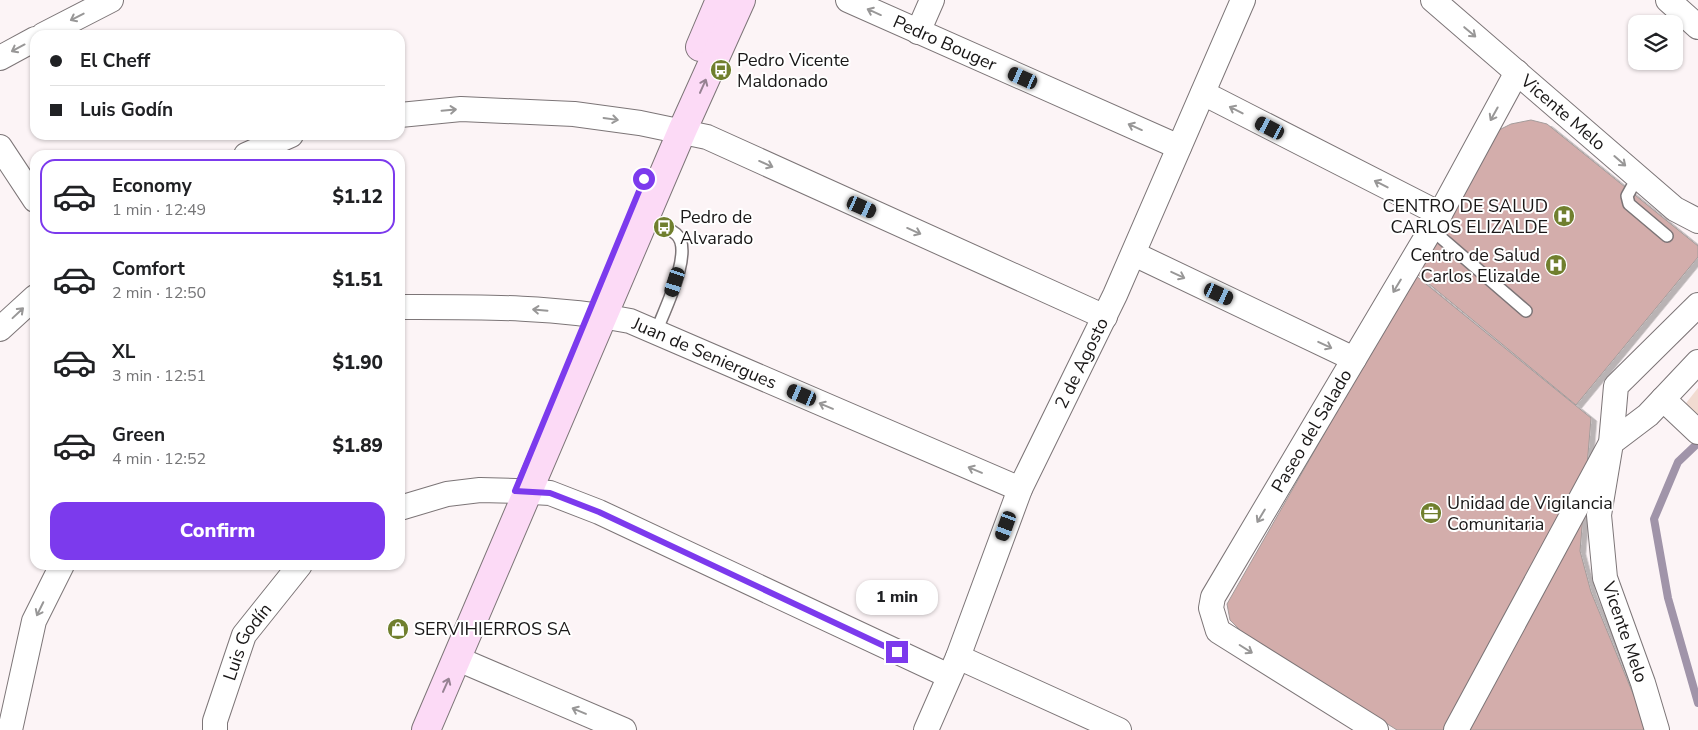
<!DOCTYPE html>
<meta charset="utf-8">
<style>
:root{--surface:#fff;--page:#f2f2f2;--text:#202124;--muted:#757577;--line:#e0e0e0;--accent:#7c3aed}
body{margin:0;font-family:"Nunito Sans",sans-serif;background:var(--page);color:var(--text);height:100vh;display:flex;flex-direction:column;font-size:19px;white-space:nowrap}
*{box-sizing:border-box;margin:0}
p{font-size:16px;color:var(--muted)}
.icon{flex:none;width:28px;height:28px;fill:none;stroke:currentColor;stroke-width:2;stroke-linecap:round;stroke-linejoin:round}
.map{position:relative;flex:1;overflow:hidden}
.side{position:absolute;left:30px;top:150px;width:375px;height:420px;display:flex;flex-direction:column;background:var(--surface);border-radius:15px;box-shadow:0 1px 4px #0004}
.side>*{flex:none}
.banner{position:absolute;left:30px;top:30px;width:375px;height:110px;border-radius:15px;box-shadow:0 1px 4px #0004;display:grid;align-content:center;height:110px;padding:0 20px;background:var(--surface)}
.fabs{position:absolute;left:1628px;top:15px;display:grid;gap:10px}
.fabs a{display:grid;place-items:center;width:55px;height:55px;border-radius:10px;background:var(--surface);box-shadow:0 1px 4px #0004;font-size:25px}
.end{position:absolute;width:22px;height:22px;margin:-11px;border:6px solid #7c3aed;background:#fff;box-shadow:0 0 0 2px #fff}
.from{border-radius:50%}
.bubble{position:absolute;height:35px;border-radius:15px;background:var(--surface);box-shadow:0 1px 4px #0004;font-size:16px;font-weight:800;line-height:35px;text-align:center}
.car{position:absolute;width:15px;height:30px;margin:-15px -8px;border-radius:6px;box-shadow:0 0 4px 1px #0007;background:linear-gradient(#222 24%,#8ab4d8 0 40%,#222 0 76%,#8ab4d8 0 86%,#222 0)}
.banner b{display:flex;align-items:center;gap:18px;height:48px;font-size:19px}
.banner b+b{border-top:1px solid var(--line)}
.banner i{width:12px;height:12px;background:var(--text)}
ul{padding:9px 0 0;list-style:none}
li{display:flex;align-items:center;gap:15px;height:75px;margin:0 10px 8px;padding:0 10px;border:2px solid transparent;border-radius:15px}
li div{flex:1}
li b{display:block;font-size:19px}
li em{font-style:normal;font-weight:800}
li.current{border-color:var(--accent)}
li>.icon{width:45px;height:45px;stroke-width:1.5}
.primary-button{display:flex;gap:10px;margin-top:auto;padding:10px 20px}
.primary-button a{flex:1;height:58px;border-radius:15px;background:var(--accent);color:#fff;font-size:20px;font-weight:800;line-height:58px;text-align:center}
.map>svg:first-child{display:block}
.green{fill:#f1dbd1}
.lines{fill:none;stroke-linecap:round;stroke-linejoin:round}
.stream{stroke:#a094a9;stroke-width:8}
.building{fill:#d3adab;stroke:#a49c9b;filter:url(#shadow)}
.lane-casing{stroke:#7c7577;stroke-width:14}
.street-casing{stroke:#7c7577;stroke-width:26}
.secondary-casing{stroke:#7c7577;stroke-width:30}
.lane{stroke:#fff;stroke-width:11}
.street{stroke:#fff;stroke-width:24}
.secondary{stroke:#fcdaf6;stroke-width:28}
.oneway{stroke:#989797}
.oneway2{stroke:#968292}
.route{stroke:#7c3aed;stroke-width:6}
.labels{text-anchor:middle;stroke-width:4;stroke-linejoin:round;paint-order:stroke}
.street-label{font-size:18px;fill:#191717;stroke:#fff}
.poi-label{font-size:18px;fill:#191717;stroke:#fff;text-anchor:start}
</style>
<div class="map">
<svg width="1698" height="730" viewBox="0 0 1698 730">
<defs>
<filter id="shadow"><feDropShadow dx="5.5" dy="3" stdDeviation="0" flood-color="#0004"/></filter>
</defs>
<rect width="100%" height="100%" fill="#fcf4f6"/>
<path class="green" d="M 1698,388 L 1698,428 L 1679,412 Z"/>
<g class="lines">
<path class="stream" d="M 1698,443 L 1678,462 L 1654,519 L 1668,598 L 1698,703"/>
</g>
<g class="building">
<path d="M 1531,120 L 1547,124 L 1698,246 L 1698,257 L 1576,405 L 1417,274 L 1491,134 L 1511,124 Z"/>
<path d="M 1415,275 L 1591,418 L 1580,551 L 1591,592 L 1648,730 L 1397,730 L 1242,632 L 1230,620 L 1227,604 Z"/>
</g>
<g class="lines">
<g class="lane-casing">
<g id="lane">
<path d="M 1641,179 L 1632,187 L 1627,196 L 1629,204 L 1667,236"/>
<path d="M 645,219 C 655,223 668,227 676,234 C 695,250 663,313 656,332"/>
<path d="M 1431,229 L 1526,311"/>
</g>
</g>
<g class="street-casing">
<g id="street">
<path id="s1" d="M 848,0 L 1179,147"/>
<path id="s2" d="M 1433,0 L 1675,209 L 1698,221"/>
<path d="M 1668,0 L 1698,27"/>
<path d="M 918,32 L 932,0"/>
<path d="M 43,35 L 111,0"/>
<path d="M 0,58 L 35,39"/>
<path d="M 1203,93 L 1440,214"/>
<path d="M 400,115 L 461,109 L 574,114 L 640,123 L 707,137 L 1105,317"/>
<path d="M 0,147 L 35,200"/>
<path d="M 246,155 L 291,135"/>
<path d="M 1134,254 L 1354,359"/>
<path id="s3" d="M 400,307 C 477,307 554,306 630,321 L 1020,489"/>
<path d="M 0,329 L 35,297"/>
<path d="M 1663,399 L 1698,432"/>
<path d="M 400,508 L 447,494 L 480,490 L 515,491 L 550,493 L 599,512 L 949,676"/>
<path d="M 958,657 L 1119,730"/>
<path d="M 458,659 L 624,730"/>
<path d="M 10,730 L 34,621 L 62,565"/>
<path id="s4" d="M 215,730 L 215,721 L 244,635 L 300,565"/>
<path id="s5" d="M 926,730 L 958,657 L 1020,489 L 1115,295 L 1243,0"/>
<path id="s6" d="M 1376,730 L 1218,631 L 1211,608 L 1213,597 L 1440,214 L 1517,72"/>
<path d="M 1456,730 L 1611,443 L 1616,386 L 1698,305"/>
<path d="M 1657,730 L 1643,683 L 1605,578 L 1599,515 L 1611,443 L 1648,415 L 1698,362"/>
</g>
</g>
<g class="secondary-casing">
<g id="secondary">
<path d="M 700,47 L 720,0"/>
<path d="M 426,730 L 682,131 L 741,0"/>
</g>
</g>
<use href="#lane" class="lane"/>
<use href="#street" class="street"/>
<use href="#secondary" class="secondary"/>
</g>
<defs><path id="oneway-shaft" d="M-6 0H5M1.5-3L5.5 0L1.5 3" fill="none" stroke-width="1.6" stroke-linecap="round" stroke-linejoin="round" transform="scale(1.25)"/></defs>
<g class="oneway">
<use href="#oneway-shaft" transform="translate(874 12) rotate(-156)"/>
<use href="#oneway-shaft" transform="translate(77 17) rotate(153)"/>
<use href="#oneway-shaft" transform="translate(1470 32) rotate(40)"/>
<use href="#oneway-shaft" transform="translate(18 48) rotate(152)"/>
<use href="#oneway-shaft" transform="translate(449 110) rotate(-5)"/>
<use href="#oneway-shaft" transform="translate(1236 110) rotate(-153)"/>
<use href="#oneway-shaft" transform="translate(1494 114) rotate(119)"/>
<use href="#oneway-shaft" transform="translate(611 119) rotate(8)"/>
<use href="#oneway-shaft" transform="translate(1135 127) rotate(-156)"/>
<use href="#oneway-shaft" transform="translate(1620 161) rotate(41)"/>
<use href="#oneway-shaft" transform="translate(766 164) rotate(24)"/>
<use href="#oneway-shaft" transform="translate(1381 184) rotate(-153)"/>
<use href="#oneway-shaft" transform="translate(914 231) rotate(24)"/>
<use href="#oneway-shaft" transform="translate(1178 275) rotate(25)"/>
<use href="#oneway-shaft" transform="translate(1397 286) rotate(121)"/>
<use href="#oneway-shaft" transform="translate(540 310) rotate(-175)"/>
<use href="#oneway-shaft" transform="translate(18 313) rotate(-43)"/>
<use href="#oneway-shaft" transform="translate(1325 345) rotate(25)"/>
<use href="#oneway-shaft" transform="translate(826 406) rotate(-157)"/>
<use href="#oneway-shaft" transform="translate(975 470) rotate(-157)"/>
<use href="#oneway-shaft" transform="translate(1261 516) rotate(121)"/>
<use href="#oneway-shaft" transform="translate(40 609) rotate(116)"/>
<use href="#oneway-shaft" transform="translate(1246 649) rotate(32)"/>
<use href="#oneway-shaft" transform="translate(579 711) rotate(-157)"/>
</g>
<g class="oneway2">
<use href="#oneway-shaft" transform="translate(703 86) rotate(-66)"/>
<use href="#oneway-shaft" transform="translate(446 685) rotate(-66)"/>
</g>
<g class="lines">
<path class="route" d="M 644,179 L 515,491 L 550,493 L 599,512 L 897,652"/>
</g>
<defs>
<g id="bus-disc" transform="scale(1.125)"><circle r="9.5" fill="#707f2e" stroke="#fff"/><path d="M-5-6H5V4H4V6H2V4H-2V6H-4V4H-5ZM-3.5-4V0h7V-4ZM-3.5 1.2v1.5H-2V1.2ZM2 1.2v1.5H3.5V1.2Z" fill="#fff"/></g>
<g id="hospital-disc" transform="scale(1.125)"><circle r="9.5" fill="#707f2e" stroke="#fff"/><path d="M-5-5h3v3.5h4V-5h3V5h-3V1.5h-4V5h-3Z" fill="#fff"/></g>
<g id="office-disc" transform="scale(1.125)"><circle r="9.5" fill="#707f2e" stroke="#fff"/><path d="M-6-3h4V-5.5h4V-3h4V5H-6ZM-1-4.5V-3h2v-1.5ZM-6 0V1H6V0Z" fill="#fff"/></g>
<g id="shop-disc" transform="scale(1.125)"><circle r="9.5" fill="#707f2e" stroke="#fff"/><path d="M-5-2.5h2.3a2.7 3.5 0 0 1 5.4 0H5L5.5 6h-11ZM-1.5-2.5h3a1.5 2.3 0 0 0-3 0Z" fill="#fff"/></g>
</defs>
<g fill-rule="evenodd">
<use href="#bus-disc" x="721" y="70"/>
<use href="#hospital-disc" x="1564" y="216"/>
<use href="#bus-disc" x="664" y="227"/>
<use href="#hospital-disc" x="1556" y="265"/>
<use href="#office-disc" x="1431" y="513"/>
<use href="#shop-disc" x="398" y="629"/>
</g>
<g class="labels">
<g class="street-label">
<text dy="6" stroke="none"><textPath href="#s1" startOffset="106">Pedro Bouger</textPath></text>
<text dy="6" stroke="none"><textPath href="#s2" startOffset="172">Vicente Melo</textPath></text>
<text dy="6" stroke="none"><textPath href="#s3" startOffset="312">Juan de Seniergues</textPath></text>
<text dy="6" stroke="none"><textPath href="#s5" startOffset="399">2 de Agosto</textPath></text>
<text dy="6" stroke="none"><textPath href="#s6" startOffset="415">Paseo del Salado</textPath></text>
<text transform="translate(1625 632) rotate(71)" y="6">Vicente Melo</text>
<text dy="6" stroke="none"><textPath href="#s4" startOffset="95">Luis Godín</textPath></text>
</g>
<g class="poi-label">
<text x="737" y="66">Pedro Vicente<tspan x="737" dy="21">Maldonado</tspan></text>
<text x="1548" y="212" text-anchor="end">CENTRO DE SALUD<tspan x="1548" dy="21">CARLOS ELIZALDE</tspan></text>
<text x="680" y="223">Pedro de<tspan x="680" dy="21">Alvarado</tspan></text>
<text x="1540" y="261" text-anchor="end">Centro de Salud<tspan x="1540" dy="21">Carlos Elizalde</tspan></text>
<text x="1447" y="509">Unidad de Vigilancia<tspan x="1447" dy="21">Comunitaria</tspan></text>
<text x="414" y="635">SERVIHIERROS SA</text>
</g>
</g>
</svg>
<div class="fabs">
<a><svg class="icon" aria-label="layers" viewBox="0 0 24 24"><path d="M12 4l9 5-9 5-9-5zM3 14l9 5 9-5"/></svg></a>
</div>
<i class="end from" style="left:644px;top:179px"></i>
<i class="end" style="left:897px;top:652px"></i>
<div class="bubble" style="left:856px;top:580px;width:82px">1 min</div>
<i class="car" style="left:1023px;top:78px;rotate:294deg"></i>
<i class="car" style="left:1270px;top:128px;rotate:297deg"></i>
<i class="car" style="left:862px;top:207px;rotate:114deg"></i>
<i class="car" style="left:675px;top:282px;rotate:198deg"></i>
<i class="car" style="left:1219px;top:294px;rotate:115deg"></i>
<i class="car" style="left:802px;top:395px;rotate:293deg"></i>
<i class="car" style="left:1006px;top:526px;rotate:200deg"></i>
<div class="banner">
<b><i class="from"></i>El Cheff</b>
<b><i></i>Luis Godín</b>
</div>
<section class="side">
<ul>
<li class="current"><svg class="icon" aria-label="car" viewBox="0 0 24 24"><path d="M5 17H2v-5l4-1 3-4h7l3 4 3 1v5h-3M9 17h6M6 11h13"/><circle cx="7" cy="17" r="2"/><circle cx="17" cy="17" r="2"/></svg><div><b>Economy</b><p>1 min · 12:49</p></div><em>$1.12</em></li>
<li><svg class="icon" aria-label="car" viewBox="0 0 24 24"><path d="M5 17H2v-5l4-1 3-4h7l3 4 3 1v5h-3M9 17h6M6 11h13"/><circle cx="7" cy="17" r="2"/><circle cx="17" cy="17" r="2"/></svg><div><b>Comfort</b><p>2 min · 12:50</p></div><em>$1.51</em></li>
<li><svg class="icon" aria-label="car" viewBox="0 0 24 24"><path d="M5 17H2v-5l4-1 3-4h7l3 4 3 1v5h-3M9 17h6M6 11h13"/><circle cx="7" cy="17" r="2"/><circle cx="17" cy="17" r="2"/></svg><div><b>XL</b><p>3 min · 12:51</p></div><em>$1.90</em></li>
<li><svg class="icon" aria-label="car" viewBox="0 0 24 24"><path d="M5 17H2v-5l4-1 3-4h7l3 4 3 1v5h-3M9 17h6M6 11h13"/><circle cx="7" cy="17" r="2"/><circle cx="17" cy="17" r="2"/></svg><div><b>Green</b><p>4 min · 12:52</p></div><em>$1.89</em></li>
</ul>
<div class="primary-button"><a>Confirm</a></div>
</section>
</div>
